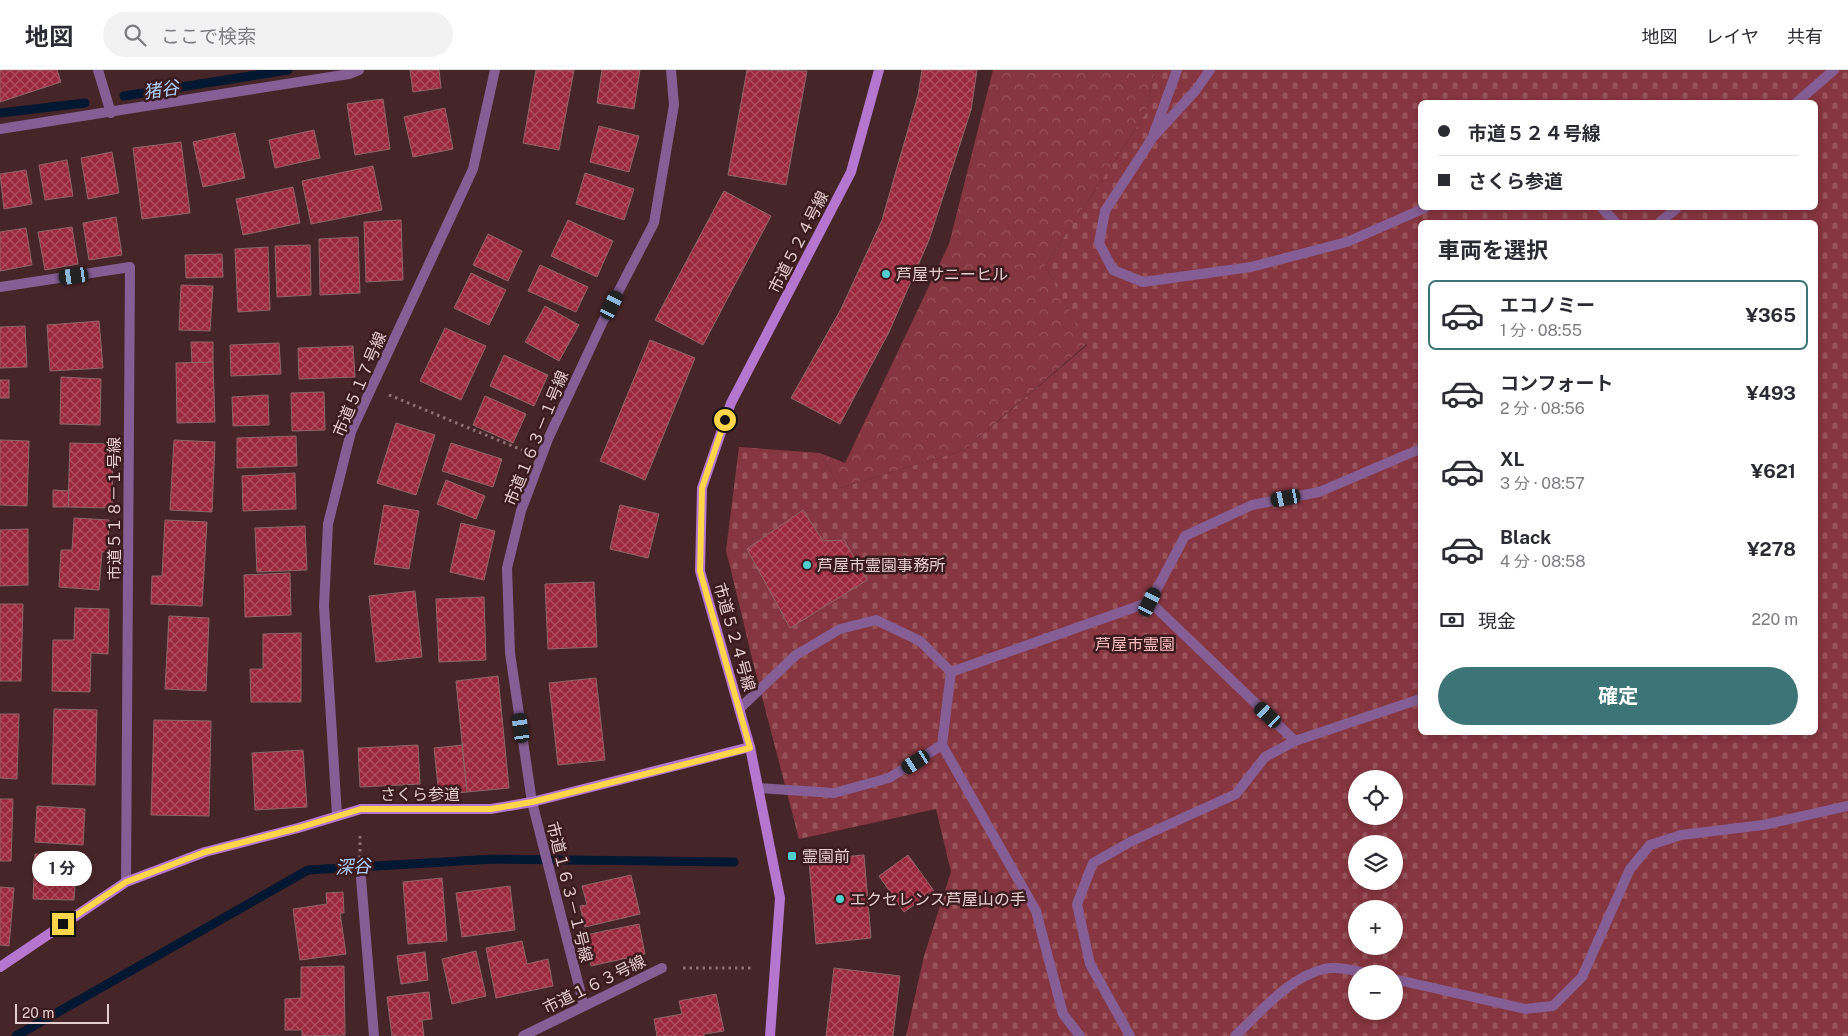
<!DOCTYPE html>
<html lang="ja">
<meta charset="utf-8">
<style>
:root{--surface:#fff;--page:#f2f2f3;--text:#2b2b33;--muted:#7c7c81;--line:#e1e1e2;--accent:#3d7478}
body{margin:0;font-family:"Public Sans","Noto Sans JP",sans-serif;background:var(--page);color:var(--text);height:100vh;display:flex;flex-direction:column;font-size:19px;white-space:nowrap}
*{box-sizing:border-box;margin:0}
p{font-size:16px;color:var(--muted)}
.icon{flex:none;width:28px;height:28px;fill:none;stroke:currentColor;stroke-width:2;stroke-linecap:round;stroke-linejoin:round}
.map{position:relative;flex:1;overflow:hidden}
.sheet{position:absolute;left:1418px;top:150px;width:400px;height:515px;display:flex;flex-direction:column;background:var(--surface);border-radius:8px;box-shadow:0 2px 8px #0003}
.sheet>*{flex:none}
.top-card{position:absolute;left:1418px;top:30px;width:400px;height:110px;border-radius:8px;box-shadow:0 2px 8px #0003;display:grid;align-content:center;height:110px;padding:0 20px;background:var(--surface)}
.tools{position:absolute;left:1348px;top:700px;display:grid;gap:10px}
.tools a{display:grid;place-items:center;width:55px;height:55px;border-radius:50%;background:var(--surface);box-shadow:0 2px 8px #0003;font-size:25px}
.scale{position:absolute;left:15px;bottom:12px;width:94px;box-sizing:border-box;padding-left:5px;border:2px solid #e4cdce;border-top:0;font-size:14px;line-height:18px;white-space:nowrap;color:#e4cdce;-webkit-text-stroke:4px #3b1b1e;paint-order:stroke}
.end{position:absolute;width:22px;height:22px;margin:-11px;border:6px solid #ffd54a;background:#111;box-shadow:0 0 0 2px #111}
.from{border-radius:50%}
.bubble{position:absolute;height:35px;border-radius:18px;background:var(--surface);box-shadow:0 2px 8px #0003;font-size:16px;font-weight:700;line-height:35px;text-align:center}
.car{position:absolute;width:15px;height:30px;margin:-15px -8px;border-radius:6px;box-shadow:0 0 4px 1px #0007;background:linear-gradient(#222 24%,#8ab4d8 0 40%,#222 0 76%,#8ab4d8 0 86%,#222 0)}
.top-card b{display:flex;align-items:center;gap:18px;height:48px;font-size:19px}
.top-card b+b{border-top:1px solid var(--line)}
.top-card i{width:12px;height:12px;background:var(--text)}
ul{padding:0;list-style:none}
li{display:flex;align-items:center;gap:15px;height:70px;margin:0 10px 8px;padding:0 10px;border:2px solid transparent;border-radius:8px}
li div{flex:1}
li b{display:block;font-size:19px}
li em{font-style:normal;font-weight:700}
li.active{border-color:var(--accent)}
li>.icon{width:45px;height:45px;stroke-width:1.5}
h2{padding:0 20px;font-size:22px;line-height:60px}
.pay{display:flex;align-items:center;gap:12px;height:55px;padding:0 20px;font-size:19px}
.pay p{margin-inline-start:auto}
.action{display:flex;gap:10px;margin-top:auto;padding:10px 20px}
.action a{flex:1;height:58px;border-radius:30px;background:var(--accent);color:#fff;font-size:20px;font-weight:700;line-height:58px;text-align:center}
header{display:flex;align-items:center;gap:30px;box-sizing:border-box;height:70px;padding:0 25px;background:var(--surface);border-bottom:1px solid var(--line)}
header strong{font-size:24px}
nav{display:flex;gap:28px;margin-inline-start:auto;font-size:18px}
.search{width:350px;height:45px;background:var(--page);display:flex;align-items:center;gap:12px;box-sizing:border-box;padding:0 18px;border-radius:28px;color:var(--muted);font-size:19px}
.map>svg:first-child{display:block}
.forest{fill:url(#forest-crowns)}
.cemetery{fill:url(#cemetery-stones);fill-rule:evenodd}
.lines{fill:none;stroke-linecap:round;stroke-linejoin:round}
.stream{stroke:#021731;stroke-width:9}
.building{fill:url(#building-cross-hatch);stroke:#8d6668}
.path{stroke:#8d7072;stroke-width:3;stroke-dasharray:2.5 4;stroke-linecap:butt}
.lane{stroke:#855e95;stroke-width:10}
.street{stroke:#855e95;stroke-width:10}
.secondary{stroke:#b476cf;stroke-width:10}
.route{stroke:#ffd54a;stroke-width:6}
.poi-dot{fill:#52cdcd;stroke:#3b1b1e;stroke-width:2}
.labels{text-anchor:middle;stroke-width:5;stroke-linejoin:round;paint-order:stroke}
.street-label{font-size:16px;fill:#e4cdce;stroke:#3b1b1e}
.poi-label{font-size:16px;fill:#e4cdce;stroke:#3b1b1e;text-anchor:start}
.park-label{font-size:16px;fill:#fabbbe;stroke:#3b1b1e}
.water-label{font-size:18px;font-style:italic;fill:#afd1fe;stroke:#3b1b1e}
</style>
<header>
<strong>地図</strong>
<div class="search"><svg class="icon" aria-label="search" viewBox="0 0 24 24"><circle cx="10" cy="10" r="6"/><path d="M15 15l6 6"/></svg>ここで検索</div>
<nav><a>地図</a><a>レイヤ</a><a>共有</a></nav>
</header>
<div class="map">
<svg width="1848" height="966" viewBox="0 0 1848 966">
<defs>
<pattern id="forest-crowns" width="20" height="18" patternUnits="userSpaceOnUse" patternTransform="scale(1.25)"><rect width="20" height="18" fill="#863640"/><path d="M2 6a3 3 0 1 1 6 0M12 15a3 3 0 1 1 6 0" fill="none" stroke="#97525a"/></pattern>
<pattern id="cemetery-stones" width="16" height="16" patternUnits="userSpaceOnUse" patternTransform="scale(1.25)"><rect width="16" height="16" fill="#863640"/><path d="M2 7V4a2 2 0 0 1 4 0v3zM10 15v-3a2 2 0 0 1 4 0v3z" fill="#97525a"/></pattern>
<pattern id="building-cross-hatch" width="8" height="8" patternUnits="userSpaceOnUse" patternTransform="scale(1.25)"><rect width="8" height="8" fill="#9c283d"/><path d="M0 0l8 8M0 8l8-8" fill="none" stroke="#ae5061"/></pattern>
</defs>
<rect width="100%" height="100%" fill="#462528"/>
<path class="forest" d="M 993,0 L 1155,0 L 1146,43 L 1045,196 L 1087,274 L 964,380 L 840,418 L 820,383 L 845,393 L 949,174 Z"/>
<path class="cemetery" d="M 1155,0 L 1848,0 L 1848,966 L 906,966 L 924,886 L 951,802 L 936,739 L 799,769 L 753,592 L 726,480 L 739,377 L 820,383 L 840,418 L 964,380 L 1087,275 L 1045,196 L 1146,43 ZM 1420,32 L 1815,32 L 1815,138 L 1420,138 ZM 1420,152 L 1815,152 L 1815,662 L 1420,662 ZM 1356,709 L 1394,709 L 1394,746 L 1356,746 ZM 1356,774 L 1394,774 L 1394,811 L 1356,811 ZM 1356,839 L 1394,839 L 1394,876 L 1356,876 ZM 1356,904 L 1394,904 L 1394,941 L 1356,941 Z"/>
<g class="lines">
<g class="stream">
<path d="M 124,26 L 288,0"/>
<path d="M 0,43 L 85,33"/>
<path d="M 16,966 L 308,800 L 494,789 L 734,792"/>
</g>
</g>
<g class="building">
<path d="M 0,0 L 57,0 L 61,12 L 0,32 Z"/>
<path d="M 410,0 L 439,0 L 441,18 L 413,22 Z"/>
<path d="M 536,0 L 574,0 L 559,80 L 523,73 Z"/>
<path d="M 602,0 L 640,0 L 634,39 L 597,33 Z"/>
<path d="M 747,0 L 807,1 L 786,115 L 728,105 Z"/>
<path d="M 922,0 L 977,0 L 971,40 L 929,170 L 889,262 L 840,354 L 791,328 L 841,239 L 882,150 L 918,25 Z"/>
<path d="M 383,29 L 390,79 L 355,85 L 347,34 Z"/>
<path d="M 445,38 L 453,79 L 413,87 L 404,47 Z"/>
<path d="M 599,56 L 639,66 L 629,102 L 590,92 Z"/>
<path d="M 314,60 L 320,88 L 275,98 L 269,70 Z"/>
<path d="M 235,63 L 245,108 L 203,117 L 193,72 Z"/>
<path d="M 181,72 L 190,143 L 142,149 L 133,78 Z"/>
<path d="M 112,82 L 119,123 L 88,129 L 81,88 Z"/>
<path d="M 67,90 L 73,126 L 45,130 L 39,95 Z"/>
<path d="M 373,96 L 382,140 L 311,154 L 302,111 Z"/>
<path d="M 26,100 L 32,134 L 4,139 L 0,104 Z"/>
<path d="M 585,103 L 634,119 L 624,150 L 576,134 Z"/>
<path d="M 293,117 L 300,153 L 243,165 L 236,129 Z"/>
<path d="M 724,121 L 771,146 L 703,275 L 655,250 Z"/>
<path d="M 116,147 L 122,185 L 89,190 L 83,153 Z"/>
<path d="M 401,150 L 403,210 L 366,212 L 364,152 Z"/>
<path d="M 568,150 L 613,171 L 597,207 L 551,186 Z"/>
<path d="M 72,157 L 78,194 L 45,200 L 38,162 Z"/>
<path d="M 26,158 L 32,195 L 0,201 L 0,162 Z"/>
<path d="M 488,164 L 522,181 L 508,211 L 473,195 Z"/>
<path d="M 358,167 L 360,223 L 320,225 L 319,169 Z"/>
<path d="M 310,175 L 311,225 L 277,227 L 275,176 Z"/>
<path d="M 268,177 L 270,240 L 238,242 L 235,179 Z"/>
<path d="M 222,184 L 223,207 L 186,208 L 185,185 Z"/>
<path d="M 540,195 L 588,217 L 576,242 L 528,221 Z"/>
<path d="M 471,203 L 506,220 L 489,255 L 454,238 Z"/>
<path d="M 181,215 L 213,216 L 210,261 L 179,260 Z"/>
<path d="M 545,236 L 579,255 L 559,291 L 525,272 Z"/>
<path d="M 99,251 L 103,298 L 50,301 L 47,255 Z"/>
<path d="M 25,256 L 27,297 L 0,298 L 0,257 Z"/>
<path d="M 445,258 L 486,276 L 461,330 L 420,311 Z"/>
<path d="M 650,270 L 695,288 L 645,410 L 600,391 Z"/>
<path d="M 191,272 L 213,272 L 213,292 L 192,294 Z"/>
<path d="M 279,273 L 281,304 L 231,306 L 230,275 Z"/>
<path d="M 353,276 L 355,307 L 299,309 L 298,278 Z"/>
<path d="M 504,285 L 548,305 L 534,336 L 490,316 Z"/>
<path d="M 213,292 L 215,352 L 177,353 L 176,293 Z"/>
<path d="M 61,307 L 101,309 L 100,355 L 60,354 Z"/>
<rect x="0" y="310" width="9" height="18"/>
<path d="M 324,322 L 325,360 L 292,361 L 291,323 Z"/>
<path d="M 268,325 L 269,355 L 233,356 L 232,327 Z"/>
<path d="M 485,326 L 526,344 L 513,373 L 473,355 Z"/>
<path d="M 396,353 L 435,365 L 416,425 L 377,413 Z"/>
<path d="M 296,366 L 297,396 L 237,398 L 237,368 Z"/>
<path d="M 0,370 L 29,371 L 27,436 L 0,435 Z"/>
<path d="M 174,370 L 215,372 L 212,442 L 170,440 Z"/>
<path d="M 70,373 L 113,374 L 112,438 L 68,437 Z"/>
<path d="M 451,373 L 502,389 L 493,417 L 442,401 Z"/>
<path d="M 295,403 L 296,439 L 243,441 L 242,406 Z"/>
<path d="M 446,410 L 485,426 L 476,449 L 437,434 Z"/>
<path d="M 53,420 L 69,421 L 68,437 L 53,437 Z"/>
<path d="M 384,435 L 419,441 L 409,499 L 374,494 Z"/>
<path d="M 620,435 L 659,444 L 648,488 L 610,479 Z"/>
<path d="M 803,440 L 823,471 L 844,470 L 867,510 L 790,558 L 747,479 Z"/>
<path d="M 74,448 L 109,450 L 108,482 L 102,482 L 99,520 L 59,517 L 61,480 L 72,480 Z"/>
<path d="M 165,450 L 207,452 L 202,536 L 151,534 L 152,506 L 162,506 Z"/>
<path d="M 461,453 L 495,461 L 484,510 L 450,502 Z"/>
<path d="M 305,456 L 307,500 L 257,502 L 255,458 Z"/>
<path d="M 28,459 L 28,515 L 0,516 L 0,460 Z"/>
<path d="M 290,503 L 291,545 L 245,547 L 244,505 Z"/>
<path d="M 594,512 L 597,577 L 548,579 L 545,514 Z"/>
<path d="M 415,521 L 422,587 L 376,592 L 369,526 Z"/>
<path d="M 484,527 L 486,590 L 439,592 L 436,529 Z"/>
<path d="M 0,534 L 23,534 L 21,611 L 0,611 Z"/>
<path d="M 75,538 L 109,539 L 108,584 L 91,583 L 90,622 L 52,621 L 53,570 L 74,570 Z"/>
<path d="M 169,546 L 209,548 L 206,621 L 165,619 Z"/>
<path d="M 301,563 L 301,632 L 251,632 L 250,599 L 263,599 L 263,564 Z"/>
<path d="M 498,606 L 509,718 L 467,722 L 456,611 Z"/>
<path d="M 596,608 L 605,690 L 558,695 L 549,613 Z"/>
<path d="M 54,639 L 97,640 L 95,715 L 52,714 Z"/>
<path d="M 0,644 L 19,644 L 17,709 L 0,708 Z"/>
<path d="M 154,650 L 211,651 L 209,746 L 151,745 Z"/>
<path d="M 418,675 L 420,714 L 360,717 L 358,678 Z"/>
<path d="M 462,675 L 467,722 L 439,725 L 434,678 Z"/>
<path d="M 303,680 L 307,737 L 255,740 L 252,683 Z"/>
<path d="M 0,729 L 13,729 L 11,791 L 0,791 Z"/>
<path d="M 37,736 L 85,739 L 83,775 L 35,772 Z"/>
<path d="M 35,784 L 77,786 L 74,830 L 33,829 Z"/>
<path d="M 864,785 L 871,868 L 816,874 L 809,790 Z"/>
<path d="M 908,785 L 934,821 L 904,842 L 879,806 Z"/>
<path d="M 631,805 L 640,844 L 585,857 L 580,836 L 587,835 L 582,816 Z"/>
<path d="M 442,808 L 447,871 L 408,874 L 403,812 Z"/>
<path d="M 510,816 L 515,860 L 462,867 L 456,823 Z"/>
<path d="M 0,817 L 14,818 L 9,876 L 0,875 Z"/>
<path d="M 343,822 L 344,843 L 340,843 L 346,884 L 300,890 L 293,839 L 327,834 L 326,823 Z"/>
<path d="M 639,854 L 645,884 L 591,896 L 585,865 Z"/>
<path d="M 522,871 L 527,894 L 548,889 L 553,916 L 496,928 L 486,878 Z"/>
<path d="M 476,881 L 486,926 L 452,934 L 442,889 Z"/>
<path d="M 425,882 L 428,910 L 401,914 L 397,886 Z"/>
<path d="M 344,896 L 345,965 L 302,966 L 302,960 L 285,960 L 285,929 L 301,928 L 301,897 Z"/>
<path d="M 834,898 L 900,906 L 893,966 L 826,966 Z"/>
<path d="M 429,922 L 432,949 L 422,950 L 424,966 L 392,966 L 387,927 Z"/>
<path d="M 716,924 L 724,961 L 704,964 L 704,966 L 657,966 L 654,949 L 682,944 L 679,931 Z"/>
</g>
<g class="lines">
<g class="path">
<path d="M 389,325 L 522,380"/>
<path d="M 360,788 L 360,762"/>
<path d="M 683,898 L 754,898"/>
</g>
<g class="lane">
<path d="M 1210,0 L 1196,20 L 1153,67 L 1105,141 L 1099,173 L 1113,200 L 1143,212 L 1251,197 L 1347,172 L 1425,138"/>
<path d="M 1797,32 L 1834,0"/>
<path d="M 1154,63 L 1177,0"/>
<path d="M 1602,138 L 1615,152"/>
<path d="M 1660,152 L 1677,138"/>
<path d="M 1150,532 L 1295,671"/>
<path d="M 951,602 L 1150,532 L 1185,466 L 1252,435 L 1319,422 L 1420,379"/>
<path d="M 739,639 L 796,585 L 840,559 L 876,550 L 920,571 L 951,602 L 942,675 L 889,708 L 834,723 L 758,718"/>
<path d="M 942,675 L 1036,841 L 1063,944 L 1080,966"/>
<path d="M 1394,909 L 1525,939 L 1553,936 L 1582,907 L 1630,799 L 1650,775 L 1681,765 L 1763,755 L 1848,736"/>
<path d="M 1130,966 L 1090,894 L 1077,834 L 1093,793 L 1132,771 L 1236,724 L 1265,687 L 1295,671 L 1420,629"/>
<path d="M 1235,966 C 1261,942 1289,907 1324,899 C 1339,896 1356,901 1370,904"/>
</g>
<g class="street">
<path d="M 98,0 L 111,43"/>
<path d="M 0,59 L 349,4 L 359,0"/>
<path d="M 0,217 L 130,197 L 126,812"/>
<path d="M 337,745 L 324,536 L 328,454 L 351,362 L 473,99 L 495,0"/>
<path d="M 361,808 L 374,966"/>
<path d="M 584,936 L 532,732 L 510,583 L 507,498 L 521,441 L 548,369 L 603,251 L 654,153 L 674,35 L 671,0"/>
<path d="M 523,966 L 662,898"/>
</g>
<g class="secondary">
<path d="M 0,897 L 126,812 L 205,782 L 298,758 L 361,739 L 491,739 L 532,732 L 750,677"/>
<path d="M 770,966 L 780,828 L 750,677 L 700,501 L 702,418 L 731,333 L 851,102 L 879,0"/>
</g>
</g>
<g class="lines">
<path class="route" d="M 63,854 L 126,812 L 205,782 L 298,758 L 361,739 L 491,739 L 532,732 L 750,678 L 700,501 L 702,418 L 725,350"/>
</g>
<g class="poi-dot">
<circle cx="886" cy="204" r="5"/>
<circle cx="807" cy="495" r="5"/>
<rect x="787" y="781" width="10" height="10" rx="2.5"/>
<circle cx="840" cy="829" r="5"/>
</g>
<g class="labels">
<g class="street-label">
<text transform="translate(798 172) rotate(-63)" y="6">市道５２４号線</text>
<text transform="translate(359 314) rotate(-67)" y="6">市道５１７号線</text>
<text transform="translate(536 368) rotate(-68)" y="6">市道１６３－１号線</text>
<text transform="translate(114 439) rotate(-90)" y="6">市道５１８－１号線</text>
<text transform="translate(735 567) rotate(74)" y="6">市道５２４号線</text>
<text x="420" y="730">さくら参道</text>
<text transform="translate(570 822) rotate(76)" y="6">市道１６３－１号線</text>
<text transform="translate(594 914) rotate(-26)" y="6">市道１６３号線</text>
</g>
<g class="poi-label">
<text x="896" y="210">芦屋サニーヒル</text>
<text x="817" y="501">芦屋市霊園事務所</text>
<text x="802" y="792">霊園前</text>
<text x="850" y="835">エクセレンス芦屋山の手</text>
</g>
<g class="park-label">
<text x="1135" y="580">芦屋市霊園</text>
</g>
<g class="water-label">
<text transform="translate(161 20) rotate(-9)" y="6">猪谷</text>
<text transform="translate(353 797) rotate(-3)" y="6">深谷</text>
</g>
</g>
</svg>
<div class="tools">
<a><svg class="icon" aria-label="locate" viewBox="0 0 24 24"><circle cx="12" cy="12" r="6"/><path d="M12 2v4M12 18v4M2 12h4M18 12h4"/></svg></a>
<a><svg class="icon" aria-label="layers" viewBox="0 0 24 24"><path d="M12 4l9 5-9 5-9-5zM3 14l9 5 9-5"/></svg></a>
<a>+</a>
<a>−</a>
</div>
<div class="scale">20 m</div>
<i class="end from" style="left:725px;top:350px"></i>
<i class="end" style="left:63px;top:854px"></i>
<div class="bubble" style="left:32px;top:781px;width:60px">1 分</div>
<i class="car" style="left:74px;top:206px;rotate:262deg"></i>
<i class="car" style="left:612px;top:235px;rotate:27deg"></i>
<i class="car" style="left:1286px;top:428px;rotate:259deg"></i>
<i class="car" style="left:1150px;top:532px;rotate:27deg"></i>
<i class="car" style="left:1268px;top:645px;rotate:313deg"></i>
<i class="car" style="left:521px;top:658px;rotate:352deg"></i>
<i class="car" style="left:916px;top:692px;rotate:238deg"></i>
<div class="top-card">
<b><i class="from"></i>市道５２４号線</b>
<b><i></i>さくら参道</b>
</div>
<section class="sheet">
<h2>車両を選択</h2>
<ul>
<li class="active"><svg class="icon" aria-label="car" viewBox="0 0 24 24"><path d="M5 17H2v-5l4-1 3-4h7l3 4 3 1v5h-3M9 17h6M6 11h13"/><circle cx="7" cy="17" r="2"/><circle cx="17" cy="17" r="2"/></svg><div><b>エコノミー</b><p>1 分 · 08:55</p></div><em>¥365</em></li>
<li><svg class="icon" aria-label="car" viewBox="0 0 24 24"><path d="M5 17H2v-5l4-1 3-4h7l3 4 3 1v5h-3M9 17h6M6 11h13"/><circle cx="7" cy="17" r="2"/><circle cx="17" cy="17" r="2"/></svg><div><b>コンフォート</b><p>2 分 · 08:56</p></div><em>¥493</em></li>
<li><svg class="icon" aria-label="car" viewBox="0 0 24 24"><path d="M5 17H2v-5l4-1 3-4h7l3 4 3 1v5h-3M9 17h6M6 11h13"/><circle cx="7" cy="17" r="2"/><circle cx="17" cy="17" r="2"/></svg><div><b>XL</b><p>3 分 · 08:57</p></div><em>¥621</em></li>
<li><svg class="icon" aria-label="car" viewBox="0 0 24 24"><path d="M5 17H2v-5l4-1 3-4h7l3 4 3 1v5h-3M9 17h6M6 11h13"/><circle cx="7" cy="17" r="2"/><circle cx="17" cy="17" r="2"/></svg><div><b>Black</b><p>4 分 · 08:58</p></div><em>¥278</em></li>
</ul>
<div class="pay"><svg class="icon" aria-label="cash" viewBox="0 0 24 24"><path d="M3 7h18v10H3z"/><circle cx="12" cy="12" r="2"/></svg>現金<p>220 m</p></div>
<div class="action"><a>確定</a></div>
</section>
</div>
